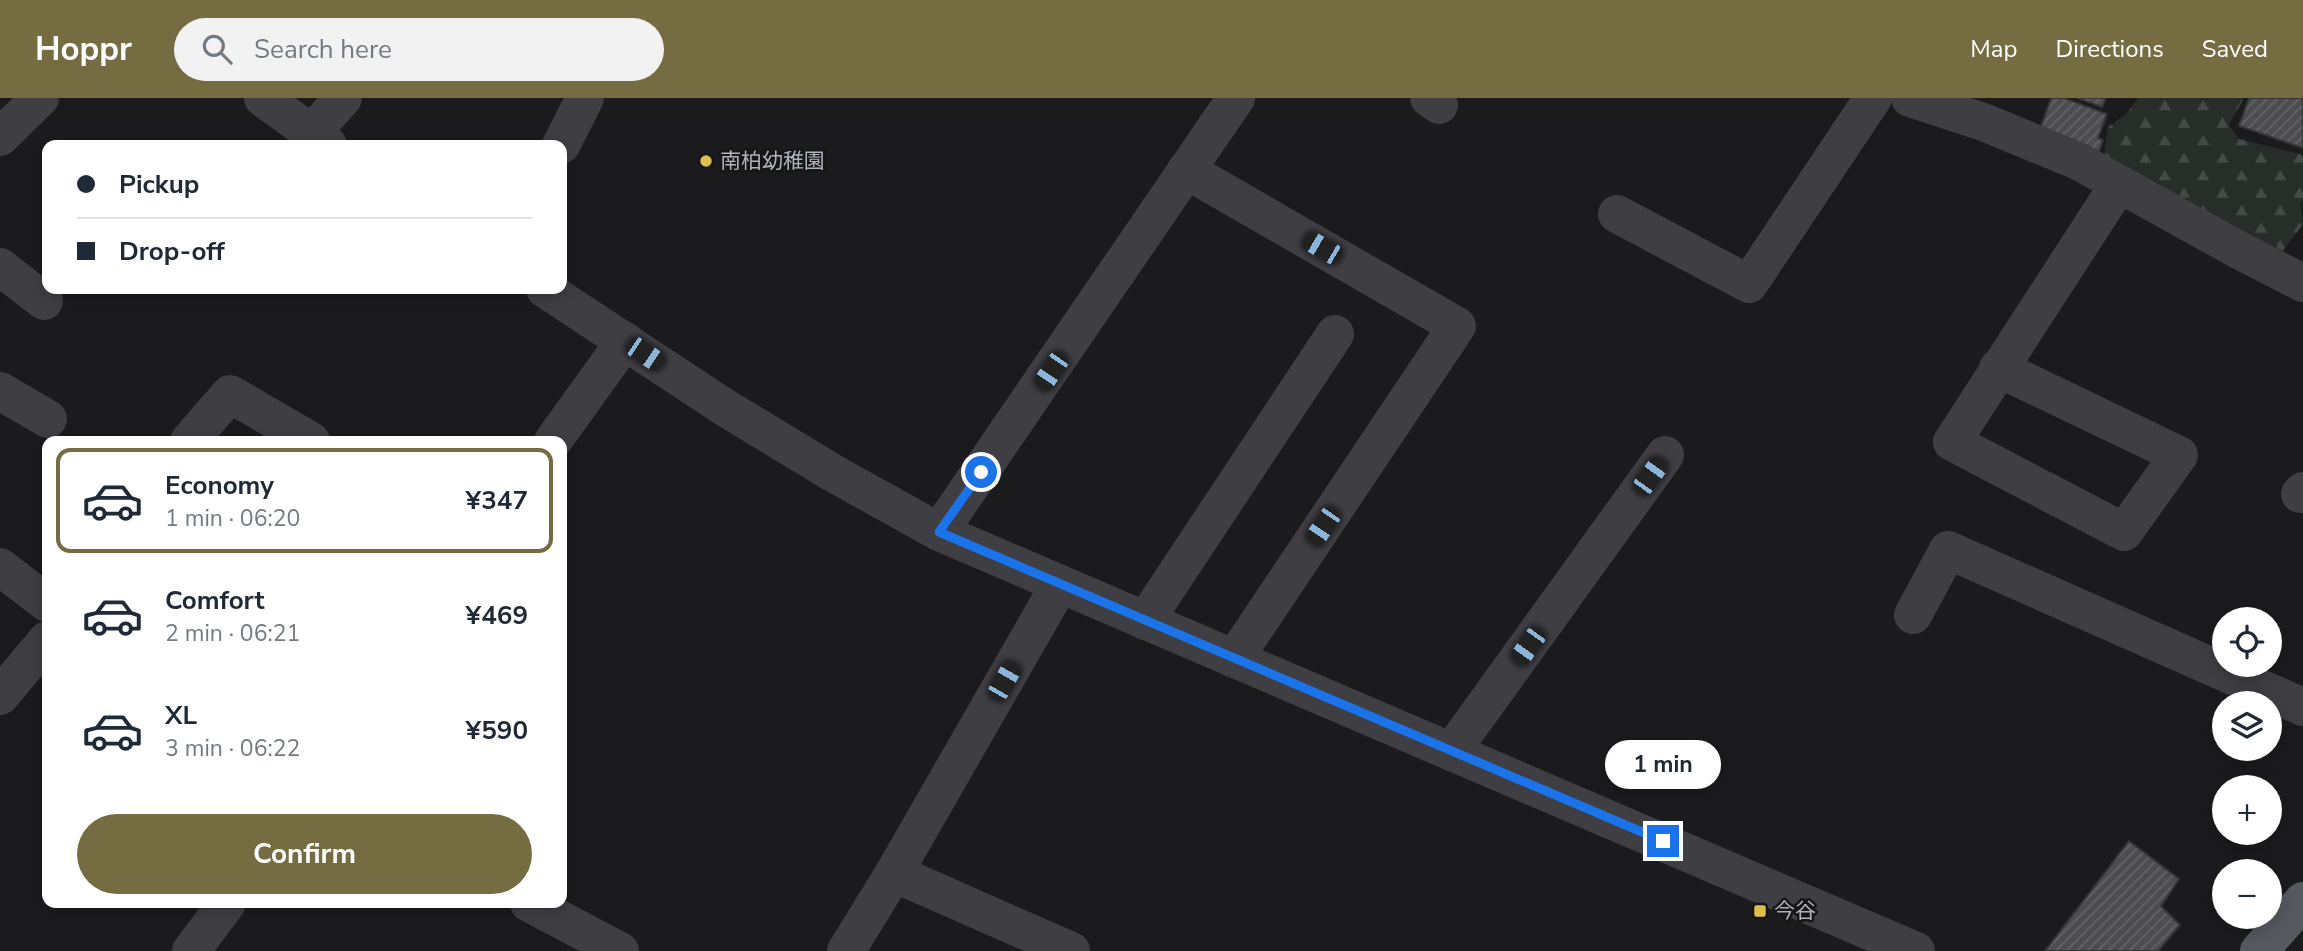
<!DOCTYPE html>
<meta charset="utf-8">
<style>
:root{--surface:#fff;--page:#f2f2f3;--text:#1f2937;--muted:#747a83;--line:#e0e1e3;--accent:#756c42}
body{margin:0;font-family:"Nunito Sans","Noto Sans JP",sans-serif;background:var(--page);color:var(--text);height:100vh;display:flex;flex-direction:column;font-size:26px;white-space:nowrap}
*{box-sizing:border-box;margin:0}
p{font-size:23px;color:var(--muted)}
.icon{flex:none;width:38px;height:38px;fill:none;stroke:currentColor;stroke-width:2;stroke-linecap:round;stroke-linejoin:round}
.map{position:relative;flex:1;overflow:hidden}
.drawer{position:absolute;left:42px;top:338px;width:525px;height:472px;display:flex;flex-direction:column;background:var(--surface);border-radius:14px;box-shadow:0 4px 18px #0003}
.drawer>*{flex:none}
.banner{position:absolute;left:42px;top:42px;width:525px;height:154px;border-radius:14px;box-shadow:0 4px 18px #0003;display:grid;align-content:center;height:154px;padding:0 35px;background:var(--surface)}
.controls{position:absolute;left:2212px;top:509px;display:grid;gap:14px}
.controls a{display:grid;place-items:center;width:70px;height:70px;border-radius:50%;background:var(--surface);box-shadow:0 4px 18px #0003;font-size:35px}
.end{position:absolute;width:32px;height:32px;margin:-16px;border:9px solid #1a73e8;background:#fff;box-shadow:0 0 0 4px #fff}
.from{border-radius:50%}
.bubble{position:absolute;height:49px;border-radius:24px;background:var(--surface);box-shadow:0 4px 18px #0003;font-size:23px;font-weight:700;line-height:49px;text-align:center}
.car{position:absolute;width:21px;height:42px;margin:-21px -10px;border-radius:9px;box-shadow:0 0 5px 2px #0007;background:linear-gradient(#222 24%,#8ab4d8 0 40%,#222 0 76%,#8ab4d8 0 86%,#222 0)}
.banner b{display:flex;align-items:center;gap:24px;height:66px;font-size:26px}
.banner b+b{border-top:2px solid var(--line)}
.banner i{width:18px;height:18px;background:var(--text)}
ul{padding:12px 0 0;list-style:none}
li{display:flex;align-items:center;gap:21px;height:105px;margin:0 14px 10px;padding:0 21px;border:4px solid transparent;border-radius:14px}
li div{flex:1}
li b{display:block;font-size:26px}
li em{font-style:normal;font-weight:700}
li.selected{border-color:var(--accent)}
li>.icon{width:63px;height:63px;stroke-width:1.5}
.action{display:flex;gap:14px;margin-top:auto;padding:14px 35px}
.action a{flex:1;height:80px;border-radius:42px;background:var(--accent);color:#fff;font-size:28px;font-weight:700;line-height:80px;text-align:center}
header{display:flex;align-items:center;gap:42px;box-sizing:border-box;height:98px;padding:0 35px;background:var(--accent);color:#fff}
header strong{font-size:33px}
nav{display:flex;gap:38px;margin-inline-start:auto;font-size:24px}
.search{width:490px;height:63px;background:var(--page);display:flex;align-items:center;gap:18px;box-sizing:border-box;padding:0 24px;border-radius:38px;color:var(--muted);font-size:26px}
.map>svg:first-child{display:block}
.forest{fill:url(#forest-firs)}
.building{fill:url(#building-hatch);stroke:#353538;stroke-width:2}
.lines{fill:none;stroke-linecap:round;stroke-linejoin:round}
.minor{stroke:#3e3e43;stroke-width:38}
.major{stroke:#585960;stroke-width:38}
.route{stroke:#1a73e8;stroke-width:9}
.poi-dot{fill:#dfbe50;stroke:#161618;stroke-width:2.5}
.labels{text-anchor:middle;stroke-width:5;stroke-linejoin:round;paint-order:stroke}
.poi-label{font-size:21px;fill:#afb1bb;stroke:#161618;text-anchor:start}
</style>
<header>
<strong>Hoppr</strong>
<div class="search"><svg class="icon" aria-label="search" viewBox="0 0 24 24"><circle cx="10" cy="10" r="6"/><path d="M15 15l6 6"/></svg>Search here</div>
<nav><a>Map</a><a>Directions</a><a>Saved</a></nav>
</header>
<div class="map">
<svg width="2303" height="853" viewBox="0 0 2303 853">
<defs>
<pattern id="forest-firs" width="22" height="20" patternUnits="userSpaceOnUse" patternTransform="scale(1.75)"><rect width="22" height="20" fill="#272e29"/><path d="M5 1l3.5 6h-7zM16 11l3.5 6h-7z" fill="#444a46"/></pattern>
<pattern id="building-hatch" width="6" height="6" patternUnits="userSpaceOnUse" patternTransform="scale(1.75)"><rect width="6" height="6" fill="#4d4d51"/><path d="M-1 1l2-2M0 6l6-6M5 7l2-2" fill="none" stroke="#646468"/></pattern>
</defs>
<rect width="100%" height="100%" fill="#1b1b1d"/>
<path class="forest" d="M 2138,0 L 2244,0 L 2229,27 L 2239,41 L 2303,57 L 2303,103 L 2300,105 L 2303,126 L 2283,153 L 2103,62 L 2108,29 L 2127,15 Z"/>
<g class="building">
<path d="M 2051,0 L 2064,0 L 2107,16 L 2098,40 L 2103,42 L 2095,65 L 2038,37 Z"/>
<path d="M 2077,0 L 2106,0 L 2102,9 Z"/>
<path d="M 2249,0 L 2303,0 L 2303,50 L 2239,28 Z"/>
<path d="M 2129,743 L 2179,781 L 2161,808 L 2180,827 L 2158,853 L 2045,853 Z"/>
</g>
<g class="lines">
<g class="minor">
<path d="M 263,0 L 328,47"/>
<path d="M 1429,0 L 1439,7"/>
<path d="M 1910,0 L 1986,25 L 2078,63 L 2235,150 L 2303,185"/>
<path d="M 311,36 L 343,0"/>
<path d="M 0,39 L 40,0"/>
<path d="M 561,47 L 585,0"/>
<path d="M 1186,72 L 1457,228 L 1234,561"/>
<path d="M 1617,116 L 1749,186 L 1873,0"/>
<path d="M 0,169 L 44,203"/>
<path d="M 545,191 L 724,309 L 833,375 L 939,434 L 1916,853"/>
<path d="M 1998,270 L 2179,357 L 2124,434 L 1952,344 L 2119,86"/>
<path d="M 0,293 L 48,321"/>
<path d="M 189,343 L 230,296 L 311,343"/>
<path d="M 553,343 L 625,243"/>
<path d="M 2300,396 L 2303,393"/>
<path d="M 939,434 L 1236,0"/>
<path d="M 0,469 L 47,505"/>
<path d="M 1913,517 L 1948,452 L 2303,609"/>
<path d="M 1145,523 L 1335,236"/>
<path d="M 0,598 L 47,542"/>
<path d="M 1451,654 L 1665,357"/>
<path d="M 894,775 L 1071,853"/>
<path d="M 529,805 L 620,853"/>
<path d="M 191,853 L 227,805"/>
<path d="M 846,853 L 894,775 L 1060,486"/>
</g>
<path class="major" d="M 2259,853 L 2303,803"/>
</g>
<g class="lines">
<path class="route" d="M 981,374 L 939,434 L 1663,743"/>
</g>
<g class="poi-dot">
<circle cx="706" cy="63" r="7"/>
<rect x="1753" y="806" width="14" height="14" rx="3.5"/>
</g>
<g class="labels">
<g class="poi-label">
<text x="720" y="70">南柏幼稚園</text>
<text x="1774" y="820">今谷</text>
</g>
</g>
</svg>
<div class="controls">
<a><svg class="icon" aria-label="locate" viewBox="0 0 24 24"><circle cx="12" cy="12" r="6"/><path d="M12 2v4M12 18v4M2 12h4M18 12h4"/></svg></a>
<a><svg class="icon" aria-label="layers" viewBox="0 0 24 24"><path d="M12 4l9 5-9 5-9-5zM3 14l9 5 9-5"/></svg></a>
<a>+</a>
<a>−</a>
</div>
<i class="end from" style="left:981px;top:374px"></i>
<i class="end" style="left:1663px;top:743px"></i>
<div class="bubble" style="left:1605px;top:642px;width:116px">1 min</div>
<i class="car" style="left:1322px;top:150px;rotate:300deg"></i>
<i class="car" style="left:645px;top:256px;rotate:124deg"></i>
<i class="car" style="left:1051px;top:273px;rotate:214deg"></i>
<i class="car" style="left:1650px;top:378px;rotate:36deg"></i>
<i class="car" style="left:1323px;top:428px;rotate:214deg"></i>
<i class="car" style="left:1528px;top:548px;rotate:216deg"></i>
<i class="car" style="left:1004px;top:583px;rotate:30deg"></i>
<div class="banner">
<b><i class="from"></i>Pickup</b>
<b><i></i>Drop-off</b>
</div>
<section class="drawer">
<ul>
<li class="selected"><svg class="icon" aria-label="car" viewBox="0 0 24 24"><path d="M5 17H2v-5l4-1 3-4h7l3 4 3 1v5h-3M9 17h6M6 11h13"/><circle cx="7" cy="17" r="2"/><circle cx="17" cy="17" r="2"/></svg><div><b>Economy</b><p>1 min · 06:20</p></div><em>¥347</em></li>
<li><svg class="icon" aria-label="car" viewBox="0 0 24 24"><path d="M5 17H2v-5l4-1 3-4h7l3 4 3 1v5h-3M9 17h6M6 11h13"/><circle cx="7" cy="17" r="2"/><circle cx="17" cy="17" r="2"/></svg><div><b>Comfort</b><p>2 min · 06:21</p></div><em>¥469</em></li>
<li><svg class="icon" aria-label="car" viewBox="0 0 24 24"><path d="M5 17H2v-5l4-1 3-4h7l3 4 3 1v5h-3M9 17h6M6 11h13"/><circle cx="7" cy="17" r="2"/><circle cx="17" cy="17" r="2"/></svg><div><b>XL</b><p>3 min · 06:22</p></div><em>¥590</em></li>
</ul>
<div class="action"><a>Confirm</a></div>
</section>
</div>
